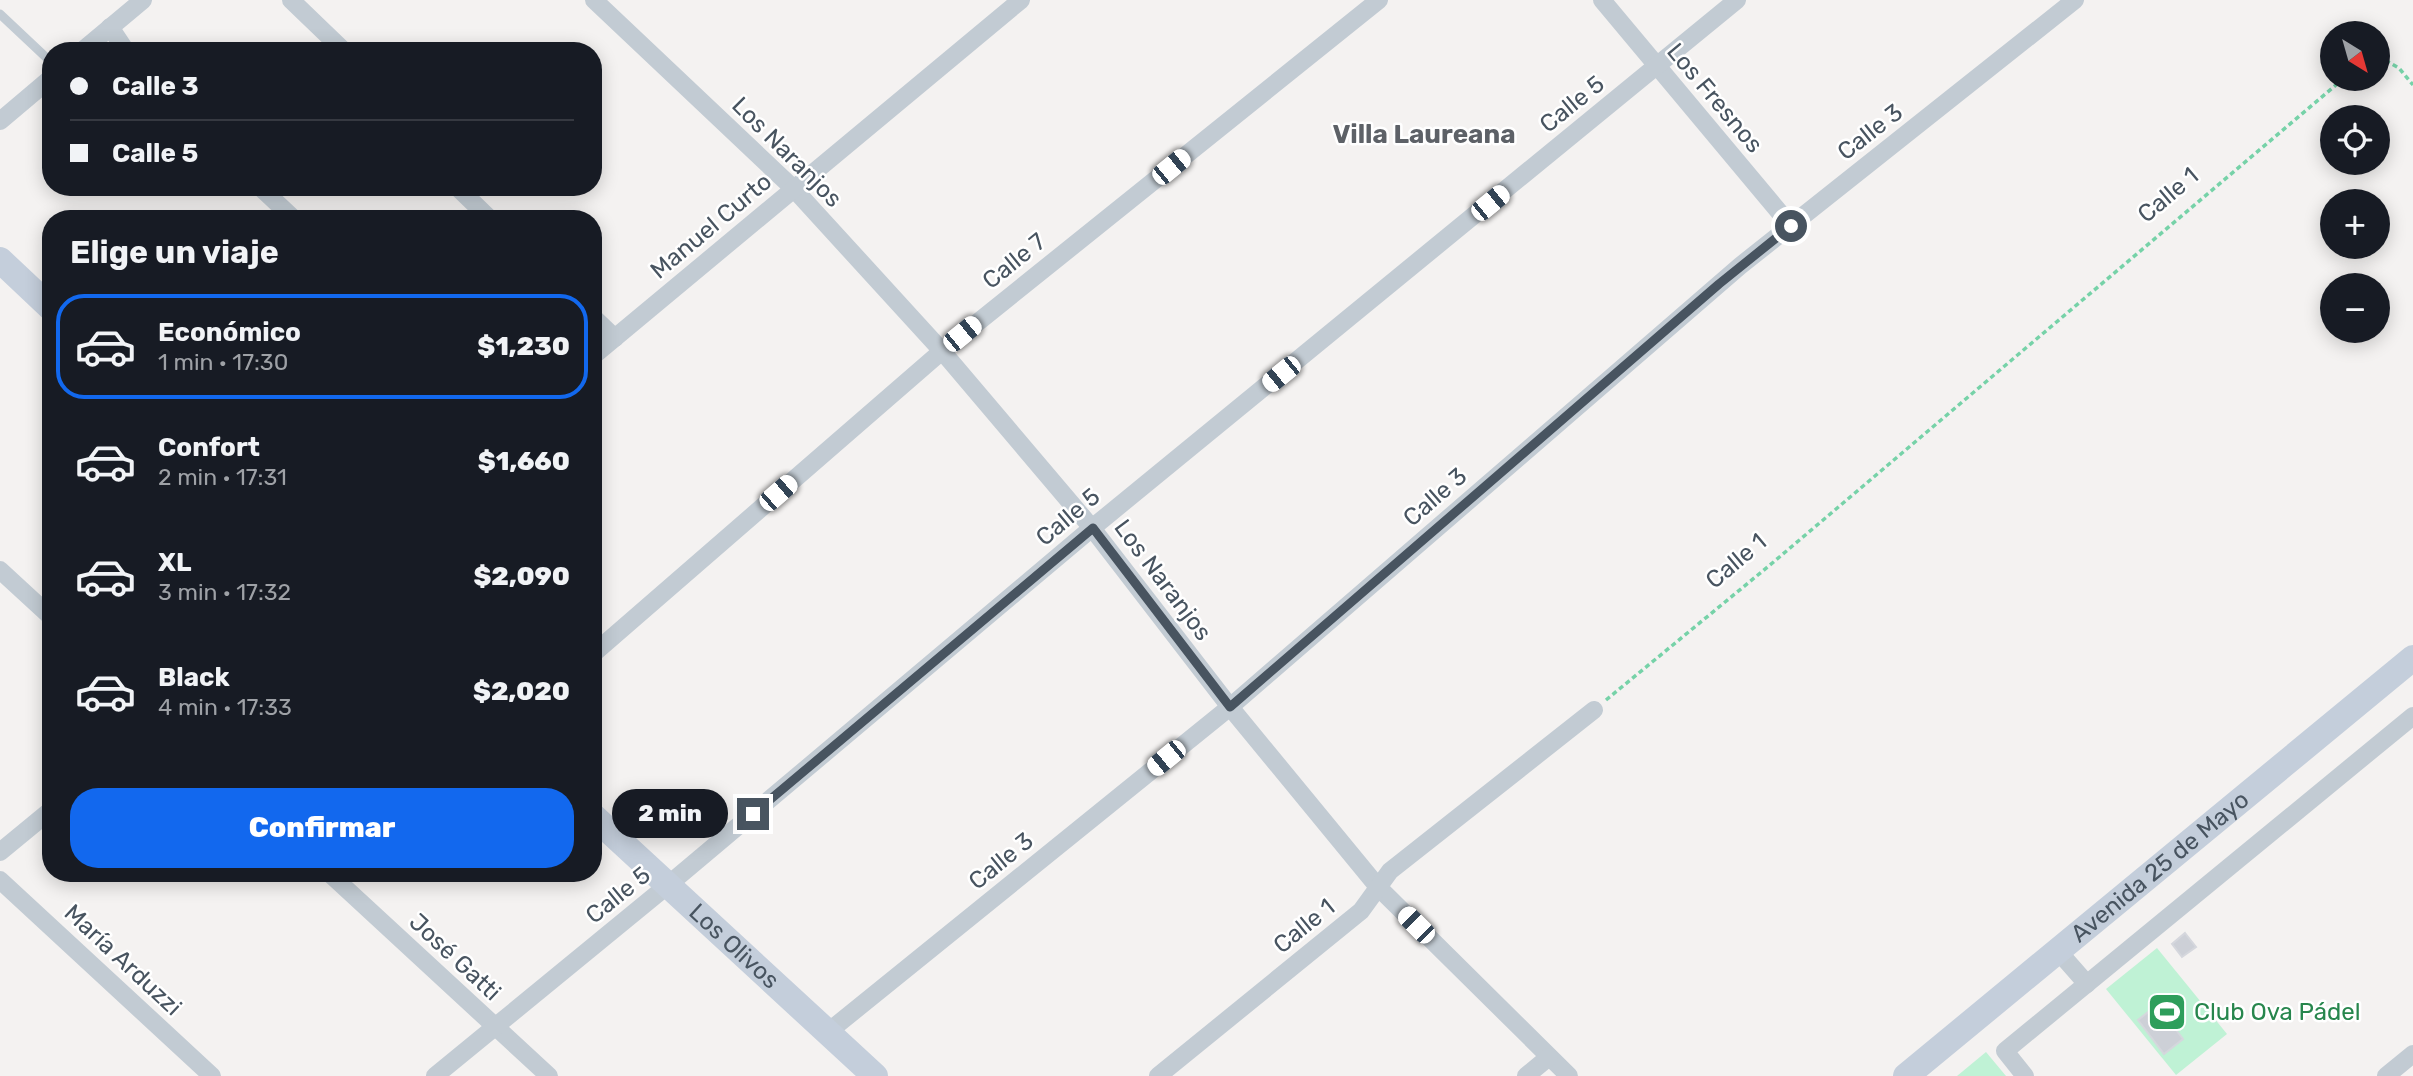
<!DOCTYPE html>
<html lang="es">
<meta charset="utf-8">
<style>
:root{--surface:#171b24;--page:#242831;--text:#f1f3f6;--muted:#9ea1a6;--line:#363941;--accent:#1268ee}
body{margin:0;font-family:Rubik,sans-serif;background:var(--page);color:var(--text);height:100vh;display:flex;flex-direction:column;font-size:26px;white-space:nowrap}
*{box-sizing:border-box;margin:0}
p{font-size:23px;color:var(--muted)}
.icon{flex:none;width:38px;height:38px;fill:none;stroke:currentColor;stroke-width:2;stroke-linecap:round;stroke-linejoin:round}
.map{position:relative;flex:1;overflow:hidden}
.sheet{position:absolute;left:42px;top:210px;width:560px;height:672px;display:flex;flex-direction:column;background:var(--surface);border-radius:28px;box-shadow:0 4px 18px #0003}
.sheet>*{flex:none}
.top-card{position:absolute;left:42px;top:42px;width:560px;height:154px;border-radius:28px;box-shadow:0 4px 18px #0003;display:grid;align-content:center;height:154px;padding:0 28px;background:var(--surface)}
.needle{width:46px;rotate:143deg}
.fabs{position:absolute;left:2320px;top:21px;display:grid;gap:14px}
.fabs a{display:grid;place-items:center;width:70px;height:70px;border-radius:50%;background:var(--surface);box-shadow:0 4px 18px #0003;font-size:35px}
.end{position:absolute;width:32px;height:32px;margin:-16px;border:9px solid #485460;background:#fff;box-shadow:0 0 0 4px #fff}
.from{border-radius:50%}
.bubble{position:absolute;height:49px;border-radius:24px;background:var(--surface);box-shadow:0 4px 18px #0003;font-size:23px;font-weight:800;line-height:49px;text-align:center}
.car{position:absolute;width:21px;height:42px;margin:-21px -10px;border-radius:9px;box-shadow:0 0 5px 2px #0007;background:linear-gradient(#fff 24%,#345 0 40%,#fff 0 76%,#345 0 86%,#fff 0)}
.top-card b{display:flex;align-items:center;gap:24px;height:66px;font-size:26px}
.top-card b+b{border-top:2px solid var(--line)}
.top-card i{width:18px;height:18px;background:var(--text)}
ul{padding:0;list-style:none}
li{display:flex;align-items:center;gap:21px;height:105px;margin:0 14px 10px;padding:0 14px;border:4px solid transparent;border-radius:28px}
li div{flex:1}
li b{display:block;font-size:26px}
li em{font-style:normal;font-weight:800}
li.selected{border-color:var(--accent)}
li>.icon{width:63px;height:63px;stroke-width:1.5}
h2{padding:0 28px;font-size:32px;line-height:84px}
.cta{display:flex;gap:14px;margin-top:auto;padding:14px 28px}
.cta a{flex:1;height:80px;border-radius:28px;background:var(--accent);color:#fff;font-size:28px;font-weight:800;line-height:80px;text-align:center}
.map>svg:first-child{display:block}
.green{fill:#bff2d5}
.building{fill:#cdd0d7;stroke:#d5d7dd;stroke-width:2}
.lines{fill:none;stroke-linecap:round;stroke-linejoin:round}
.path{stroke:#76d2a8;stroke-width:3.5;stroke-dasharray:5 3.5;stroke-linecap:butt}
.lane{stroke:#c2cbd3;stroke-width:9}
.street{stroke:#c2cbd3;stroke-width:18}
.secondary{stroke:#c4cedb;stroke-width:26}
.route{stroke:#485460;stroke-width:9}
.labels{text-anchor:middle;stroke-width:5;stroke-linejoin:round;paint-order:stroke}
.street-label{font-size:24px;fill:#485460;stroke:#fff}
.leisure-label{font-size:24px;fill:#27864d;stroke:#fff;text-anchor:start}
.neighbourhood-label{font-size:26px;font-weight:bold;fill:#5d6167;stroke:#fff}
</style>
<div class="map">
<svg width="2413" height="1076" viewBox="0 0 2413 1076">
<rect width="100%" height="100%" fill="#f4f2f1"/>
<g class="green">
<path d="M 2157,948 L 2227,1034 L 2176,1075 L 2106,989 Z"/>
<path d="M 1986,1052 L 2006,1076 L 1957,1076 Z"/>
</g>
<g class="building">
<path d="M 2185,933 L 2196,947 L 2182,957 L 2172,944 Z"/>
<path d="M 2157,1005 L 2183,1039 L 2164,1054 L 2138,1020 Z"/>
</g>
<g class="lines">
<g class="path">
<path d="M 2378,56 L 2399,68 L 2413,85"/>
<path d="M 1606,700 L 1770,565 L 2343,79"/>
</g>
<path class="lane" d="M 0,14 L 51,62"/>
<g class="street">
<path d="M 291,0 L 344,51"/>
<path d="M 594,0 L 794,189 L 942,351 L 1092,528 L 1230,707 L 1378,887 L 1569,1076"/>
<path d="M 1602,0 L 1791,226"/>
<path d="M 110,27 L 126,51"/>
<path d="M 82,51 L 143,0"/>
<path d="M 0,121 L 51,78"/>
<path d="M 260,187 L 294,219"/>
<path d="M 457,187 L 490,219"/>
<path d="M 593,317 L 615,338"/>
<path d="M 593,356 L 1021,0"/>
<path d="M 0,570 L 51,617"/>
<path d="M 593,654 L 942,351 L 1379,0"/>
<path d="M 0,852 L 51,810"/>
<path d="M 329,873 L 549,1076"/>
<path d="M 0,880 L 212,1076"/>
<path d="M 2058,951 L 2087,984"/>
<path d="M 828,1032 L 1230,707 L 1740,266 L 2075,0"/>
<path d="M 435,1076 L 668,885 L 1092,528 L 1737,0"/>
<path d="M 1158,1076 L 1361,911 L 1390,871 L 1594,710"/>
<path d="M 1526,1076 L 1549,1057"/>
<path d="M 2025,1076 L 2005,1051 L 2413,716"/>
<path d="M 2386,1076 L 2413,1054"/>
</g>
<g class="secondary">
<path d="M 0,260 L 51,308"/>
<path id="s1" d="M 593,816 L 875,1076"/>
<path id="s2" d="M 1906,1076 L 2413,658"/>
</g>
</g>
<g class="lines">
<path class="route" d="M 753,814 L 1093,528 L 1230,707 L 1719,284 L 1791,226"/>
</g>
<defs>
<g id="stadium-square" transform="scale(2.0125)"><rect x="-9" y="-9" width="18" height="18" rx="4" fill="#2e9e5b" stroke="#fff"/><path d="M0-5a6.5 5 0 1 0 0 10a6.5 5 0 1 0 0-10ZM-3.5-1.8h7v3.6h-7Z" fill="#fff"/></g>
</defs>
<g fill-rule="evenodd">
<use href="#stadium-square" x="2167" y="1012"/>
</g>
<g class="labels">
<g class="street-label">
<text transform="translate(1715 98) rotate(50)" y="8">Los Fresnos</text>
<text transform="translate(1572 104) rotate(-39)" y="8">Calle 5</text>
<text transform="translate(1870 132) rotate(-38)" y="8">Calle 3</text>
<text transform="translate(787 152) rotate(45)" y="8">Los Naranjos</text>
<text transform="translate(2168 195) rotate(-40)" y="8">Calle 1</text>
<text transform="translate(711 226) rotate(-40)" y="8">Manuel Curto</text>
<text transform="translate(1014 261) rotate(-39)" y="8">Calle 7</text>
<text transform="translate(1435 497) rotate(-41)" y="8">Calle 3</text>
<text transform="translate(1068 517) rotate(-40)" y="8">Calle 5</text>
<text transform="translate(1736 561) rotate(-40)" y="8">Calle 1</text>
<text transform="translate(1163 580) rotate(53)" y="8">Los Naranjos</text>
<text transform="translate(1001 861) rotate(-39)" y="8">Calle 3</text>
<text dy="8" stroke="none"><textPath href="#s2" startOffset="329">Avenida 25 de Mayo</textPath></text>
<text transform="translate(618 895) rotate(-39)" y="8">Calle 5</text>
<text transform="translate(1304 926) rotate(-39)" y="8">Calle 1</text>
<text dy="8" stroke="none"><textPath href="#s1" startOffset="192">Los Olivos</textPath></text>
<text transform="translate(455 957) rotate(43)" y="8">José Gatti</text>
<text transform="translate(123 960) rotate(43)" y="8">María Arduzzi</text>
</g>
<g class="leisure-label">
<text x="2194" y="1020">Club Ova Pádel</text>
</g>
<g class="neighbourhood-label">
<text x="1424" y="143">Villa Laureana</text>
</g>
</g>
</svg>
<div class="fabs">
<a><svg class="needle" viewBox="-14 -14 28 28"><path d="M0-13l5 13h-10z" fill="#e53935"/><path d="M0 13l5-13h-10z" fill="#9ea1a6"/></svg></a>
<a><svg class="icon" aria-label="locate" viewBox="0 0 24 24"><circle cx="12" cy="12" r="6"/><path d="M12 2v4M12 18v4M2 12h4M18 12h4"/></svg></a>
<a>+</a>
<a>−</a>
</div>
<i class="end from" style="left:1791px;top:226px"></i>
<i class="end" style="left:753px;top:814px"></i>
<div class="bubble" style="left:612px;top:789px;width:116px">2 min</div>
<i class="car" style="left:1171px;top:167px;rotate:51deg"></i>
<i class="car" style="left:1490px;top:203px;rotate:51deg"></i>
<i class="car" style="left:962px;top:334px;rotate:51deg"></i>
<i class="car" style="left:1281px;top:374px;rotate:231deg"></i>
<i class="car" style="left:778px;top:493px;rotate:49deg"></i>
<i class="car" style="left:1166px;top:758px;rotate:231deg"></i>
<i class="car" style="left:1416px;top:925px;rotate:315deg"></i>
<div class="top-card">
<b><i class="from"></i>Calle 3</b>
<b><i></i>Calle 5</b>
</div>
<section class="sheet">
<h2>Elige un viaje</h2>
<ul>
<li class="selected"><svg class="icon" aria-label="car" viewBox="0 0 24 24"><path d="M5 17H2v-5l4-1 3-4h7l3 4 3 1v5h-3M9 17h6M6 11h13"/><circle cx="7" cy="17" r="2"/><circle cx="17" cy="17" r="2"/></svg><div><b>Económico</b><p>1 min · 17:30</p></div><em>$1,230</em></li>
<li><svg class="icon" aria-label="car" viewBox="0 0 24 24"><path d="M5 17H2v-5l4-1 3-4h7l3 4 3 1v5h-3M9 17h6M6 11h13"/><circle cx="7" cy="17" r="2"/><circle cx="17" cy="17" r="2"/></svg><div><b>Confort</b><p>2 min · 17:31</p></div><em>$1,660</em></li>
<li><svg class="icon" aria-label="car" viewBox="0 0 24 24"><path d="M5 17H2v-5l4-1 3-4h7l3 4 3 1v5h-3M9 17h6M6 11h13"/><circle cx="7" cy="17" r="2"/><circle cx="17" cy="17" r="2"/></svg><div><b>XL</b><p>3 min · 17:32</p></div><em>$2,090</em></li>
<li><svg class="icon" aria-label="car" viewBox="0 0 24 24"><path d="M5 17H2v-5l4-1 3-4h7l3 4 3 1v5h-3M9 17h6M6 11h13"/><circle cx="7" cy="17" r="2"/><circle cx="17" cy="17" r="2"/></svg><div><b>Black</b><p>4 min · 17:33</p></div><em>$2,020</em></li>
</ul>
<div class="cta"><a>Confirmar</a></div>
</section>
</div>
